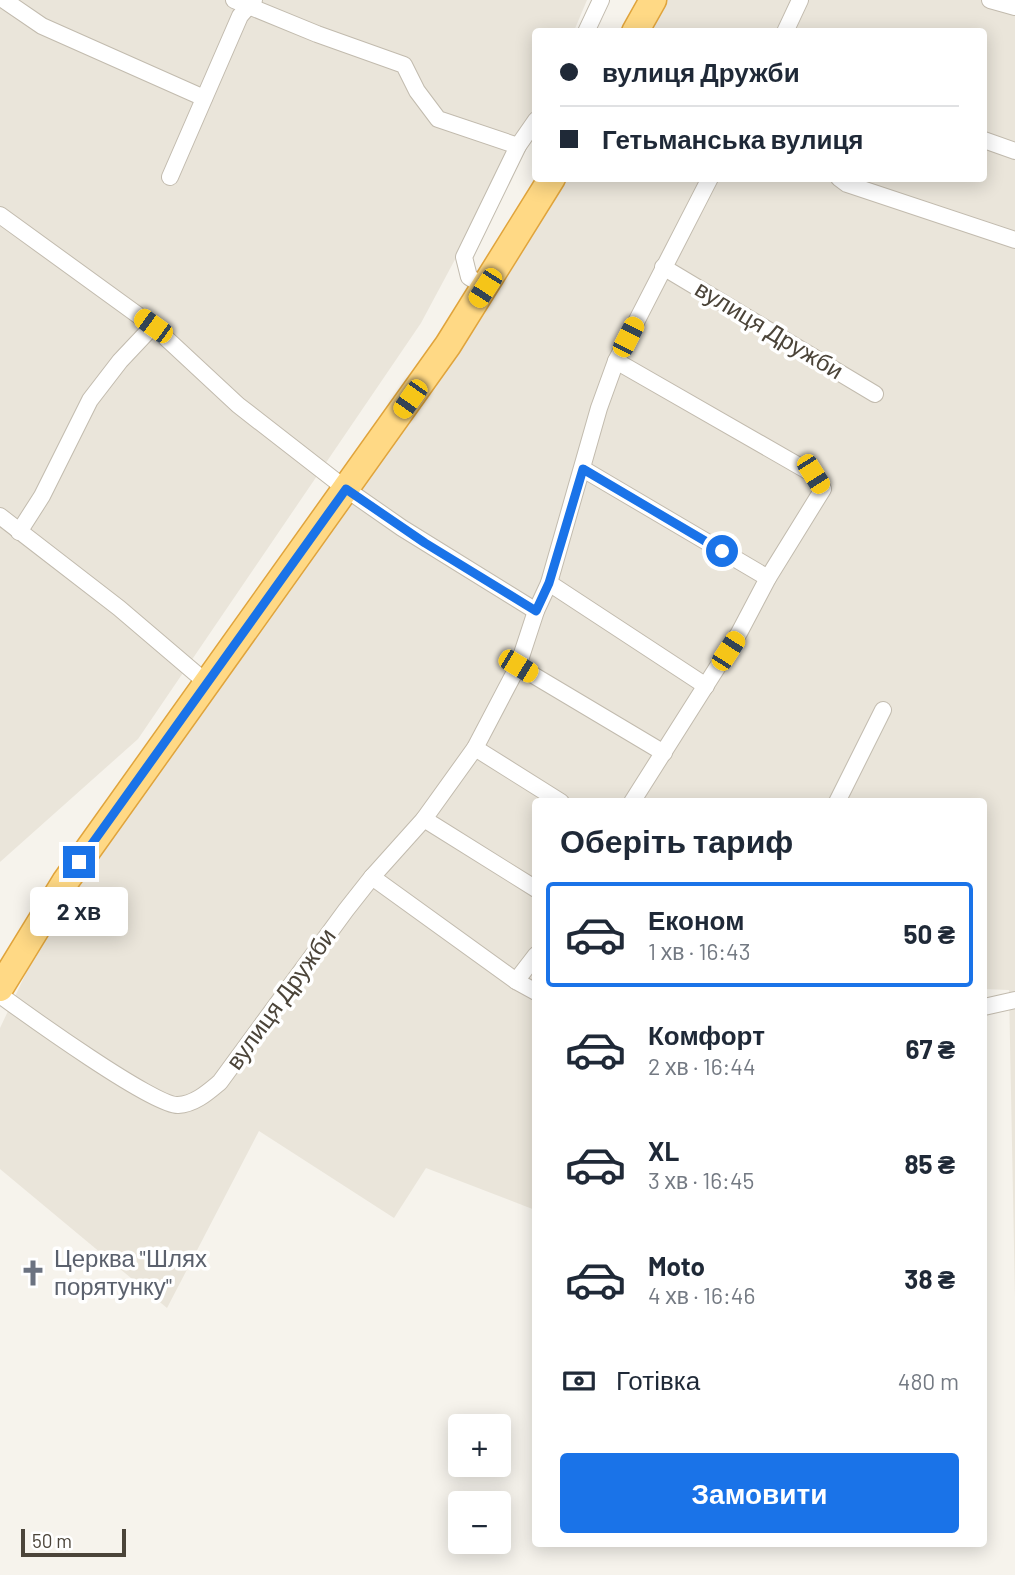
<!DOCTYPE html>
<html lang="uk">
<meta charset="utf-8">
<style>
:root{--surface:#fff;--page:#f2f2f3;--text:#1f2937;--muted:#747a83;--line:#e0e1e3;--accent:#1a73e8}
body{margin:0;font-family:Barlow,sans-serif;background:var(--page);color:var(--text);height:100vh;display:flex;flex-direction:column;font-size:26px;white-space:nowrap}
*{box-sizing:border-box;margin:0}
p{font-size:23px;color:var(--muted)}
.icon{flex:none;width:38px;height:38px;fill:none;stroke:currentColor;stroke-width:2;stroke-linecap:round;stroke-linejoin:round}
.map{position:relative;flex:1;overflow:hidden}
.panel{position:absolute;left:532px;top:798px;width:455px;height:749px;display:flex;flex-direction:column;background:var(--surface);border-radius:7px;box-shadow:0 4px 18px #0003}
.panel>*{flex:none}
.top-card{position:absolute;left:532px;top:28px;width:455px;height:154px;border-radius:7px;box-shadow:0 4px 18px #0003;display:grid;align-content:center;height:154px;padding:0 28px;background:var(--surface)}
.controls{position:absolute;left:448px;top:1414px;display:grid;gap:14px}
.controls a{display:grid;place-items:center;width:63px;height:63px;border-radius:7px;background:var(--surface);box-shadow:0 4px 18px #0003;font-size:35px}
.scale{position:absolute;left:21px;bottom:18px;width:105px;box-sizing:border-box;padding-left:7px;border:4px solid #4b4439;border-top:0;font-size:19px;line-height:24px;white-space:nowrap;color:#4b4439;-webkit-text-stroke:5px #fff;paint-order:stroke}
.end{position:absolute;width:32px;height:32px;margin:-16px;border:9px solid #1a73e8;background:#fff;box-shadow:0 0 0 4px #fff}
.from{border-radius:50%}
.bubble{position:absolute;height:49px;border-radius:7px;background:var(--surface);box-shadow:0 4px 18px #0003;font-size:23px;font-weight:700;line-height:49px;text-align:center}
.car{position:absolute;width:21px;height:42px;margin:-21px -10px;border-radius:9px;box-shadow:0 0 5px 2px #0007;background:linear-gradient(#f5c518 24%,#345 0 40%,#f5c518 0 76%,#345 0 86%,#f5c518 0)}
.top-card b{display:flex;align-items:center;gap:24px;height:66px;font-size:26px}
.top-card b+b{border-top:2px solid var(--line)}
.top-card i{width:18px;height:18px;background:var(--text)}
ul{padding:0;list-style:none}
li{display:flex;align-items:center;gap:21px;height:105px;margin:0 14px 10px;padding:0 14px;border:4px solid transparent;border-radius:7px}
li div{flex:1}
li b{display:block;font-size:26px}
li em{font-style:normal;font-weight:700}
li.selected{border-color:var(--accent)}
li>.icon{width:63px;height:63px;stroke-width:1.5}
h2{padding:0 28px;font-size:32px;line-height:84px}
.pay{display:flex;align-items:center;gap:18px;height:77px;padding:0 28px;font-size:26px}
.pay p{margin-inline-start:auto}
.cta{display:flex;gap:14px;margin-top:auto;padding:14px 28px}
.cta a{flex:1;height:80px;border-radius:7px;background:var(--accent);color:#fff;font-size:28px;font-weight:700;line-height:80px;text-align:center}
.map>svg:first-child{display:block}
.residential{fill:#eae5da}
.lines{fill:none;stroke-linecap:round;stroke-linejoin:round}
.minor-casing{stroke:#c2bbae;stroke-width:18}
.trunk-casing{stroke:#e0a43c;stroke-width:29}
.minor{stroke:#fff;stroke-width:16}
.trunk{stroke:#ffd985;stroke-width:26}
.route{stroke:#1a73e8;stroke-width:9}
.labels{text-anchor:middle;stroke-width:7;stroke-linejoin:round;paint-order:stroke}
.street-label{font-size:24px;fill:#4b4439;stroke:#fff}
.worship-label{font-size:24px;fill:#5b616d;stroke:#fff;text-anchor:start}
</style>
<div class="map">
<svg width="1015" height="1575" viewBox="0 0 1015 1575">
<rect width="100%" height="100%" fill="#f6f3ec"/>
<g class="residential">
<path d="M 0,0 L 587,0 L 574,31 L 536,32 L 535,110 L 421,323 L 138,739 L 0,862 Z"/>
<path d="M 665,0 L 1015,0 L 1015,1298 L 1009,990 L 984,989 L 984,802 L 536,802 L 535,1210 L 426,1168 L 394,1218 L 259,1131 L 167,1308 L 0,1169 L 0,1028 L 55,912 L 563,179 L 984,178 L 984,32 L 648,31 Z"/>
</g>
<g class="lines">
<g class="minor-casing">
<g id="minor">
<path d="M 4,0 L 42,26 L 204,98"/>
<path d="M 234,0 L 317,34 L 404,65 L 417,91 L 438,119 L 518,146"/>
<path d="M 990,0 L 1015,7"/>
<path d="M 586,32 L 601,0"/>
<path d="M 785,32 L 800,0"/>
<path d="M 984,140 L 1015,151"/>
<path d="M 170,177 L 240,16 L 254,0"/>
<path d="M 839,178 L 847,184 L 1015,240"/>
<path d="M 0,215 L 153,326 L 238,405 L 346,489 L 402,528 L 536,611"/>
<path d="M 663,267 L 875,394"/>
<path d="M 485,287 L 469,277 L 464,257 L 518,146 L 536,120"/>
<path d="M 616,361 L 813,474 L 823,489 L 768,578 L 739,633 L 632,802"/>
<path d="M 583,469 L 768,578"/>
<path d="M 0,516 L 119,608 L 207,683"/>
<path d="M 19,532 L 42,496 L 90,400 L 120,361 L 153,326"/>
<path d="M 549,583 L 706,686"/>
<path d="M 518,666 L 664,753"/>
<path d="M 475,748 L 561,802"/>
<path d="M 837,802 L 883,710"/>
<path d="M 424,819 L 536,889"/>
<path d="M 372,877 L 516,981 L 536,992"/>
<path d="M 516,981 L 536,955"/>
<path d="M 0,995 C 26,1014 155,1107 178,1105 C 195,1104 208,1092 220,1082 L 346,910 L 372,877 L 424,819 L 475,748 L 518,666 L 536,611 L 549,583 L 599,408 L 616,361 L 710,178"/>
<path d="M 984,1007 L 1015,1000"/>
</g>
</g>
<g class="trunk-casing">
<g id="trunk">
<path d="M 635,32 L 653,0"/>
<path d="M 0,988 L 65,882 L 448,345 L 552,178"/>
</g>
</g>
<use href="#minor" class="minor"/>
<use href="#trunk" class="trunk"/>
</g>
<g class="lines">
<path class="route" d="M 79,862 L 346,489 L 425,543 L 536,611 L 549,583 L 583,469 L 722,551"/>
</g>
<defs>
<g id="church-bare" transform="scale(2.1)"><path d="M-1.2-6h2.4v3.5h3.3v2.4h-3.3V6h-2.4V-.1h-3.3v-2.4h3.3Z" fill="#6b7280" stroke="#fff" stroke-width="2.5" paint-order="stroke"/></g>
</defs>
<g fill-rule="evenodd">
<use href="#church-bare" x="33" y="1273"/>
</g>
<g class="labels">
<g class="street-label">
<text transform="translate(769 330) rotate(31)" y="8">вулиця Дружби</text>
<text transform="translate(281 999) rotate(-54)" y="8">вулиця Дружби</text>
</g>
<g class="worship-label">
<text x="54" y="1267">Церква "Шлях<tspan x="54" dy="28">порятунку"</tspan></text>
</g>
</g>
</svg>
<div class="controls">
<a>+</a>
<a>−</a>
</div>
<div class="scale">50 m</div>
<i class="end from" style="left:722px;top:551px"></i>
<i class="end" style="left:79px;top:862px"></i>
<div class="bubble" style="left:30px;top:887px;width:98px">2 хв</div>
<i class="car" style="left:485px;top:288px;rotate:213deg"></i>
<i class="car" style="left:153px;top:326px;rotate:306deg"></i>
<i class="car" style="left:628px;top:337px;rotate:27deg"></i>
<i class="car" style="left:410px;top:399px;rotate:215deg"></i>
<i class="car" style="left:813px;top:474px;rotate:148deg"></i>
<i class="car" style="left:728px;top:651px;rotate:33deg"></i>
<i class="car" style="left:518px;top:666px;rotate:121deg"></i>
<div class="top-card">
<b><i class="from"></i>вулиця Дружби</b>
<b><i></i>Гетьманська вулиця</b>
</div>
<section class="panel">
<h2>Оберіть тариф</h2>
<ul>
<li class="selected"><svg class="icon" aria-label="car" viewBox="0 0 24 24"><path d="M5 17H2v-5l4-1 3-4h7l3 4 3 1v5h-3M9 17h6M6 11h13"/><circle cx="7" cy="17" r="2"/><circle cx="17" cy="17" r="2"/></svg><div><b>Економ</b><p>1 хв · 16:43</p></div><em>50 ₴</em></li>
<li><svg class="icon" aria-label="car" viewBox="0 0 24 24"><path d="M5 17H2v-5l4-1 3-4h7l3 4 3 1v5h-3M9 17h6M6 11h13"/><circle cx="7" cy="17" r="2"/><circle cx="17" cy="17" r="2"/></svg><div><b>Комфорт</b><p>2 хв · 16:44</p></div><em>67 ₴</em></li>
<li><svg class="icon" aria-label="car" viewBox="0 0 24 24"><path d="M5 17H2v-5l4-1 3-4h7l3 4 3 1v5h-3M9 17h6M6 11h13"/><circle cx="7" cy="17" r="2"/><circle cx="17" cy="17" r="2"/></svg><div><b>XL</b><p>3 хв · 16:45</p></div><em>85 ₴</em></li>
<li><svg class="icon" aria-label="car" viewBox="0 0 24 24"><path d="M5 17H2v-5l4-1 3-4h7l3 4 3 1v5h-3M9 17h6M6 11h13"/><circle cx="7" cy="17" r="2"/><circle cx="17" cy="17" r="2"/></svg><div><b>Moto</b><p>4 хв · 16:46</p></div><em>38 ₴</em></li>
</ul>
<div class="pay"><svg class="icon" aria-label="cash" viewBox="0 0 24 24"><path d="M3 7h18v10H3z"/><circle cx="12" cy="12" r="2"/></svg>Готівка<p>480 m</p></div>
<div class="cta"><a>Замовити</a></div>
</section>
</div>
